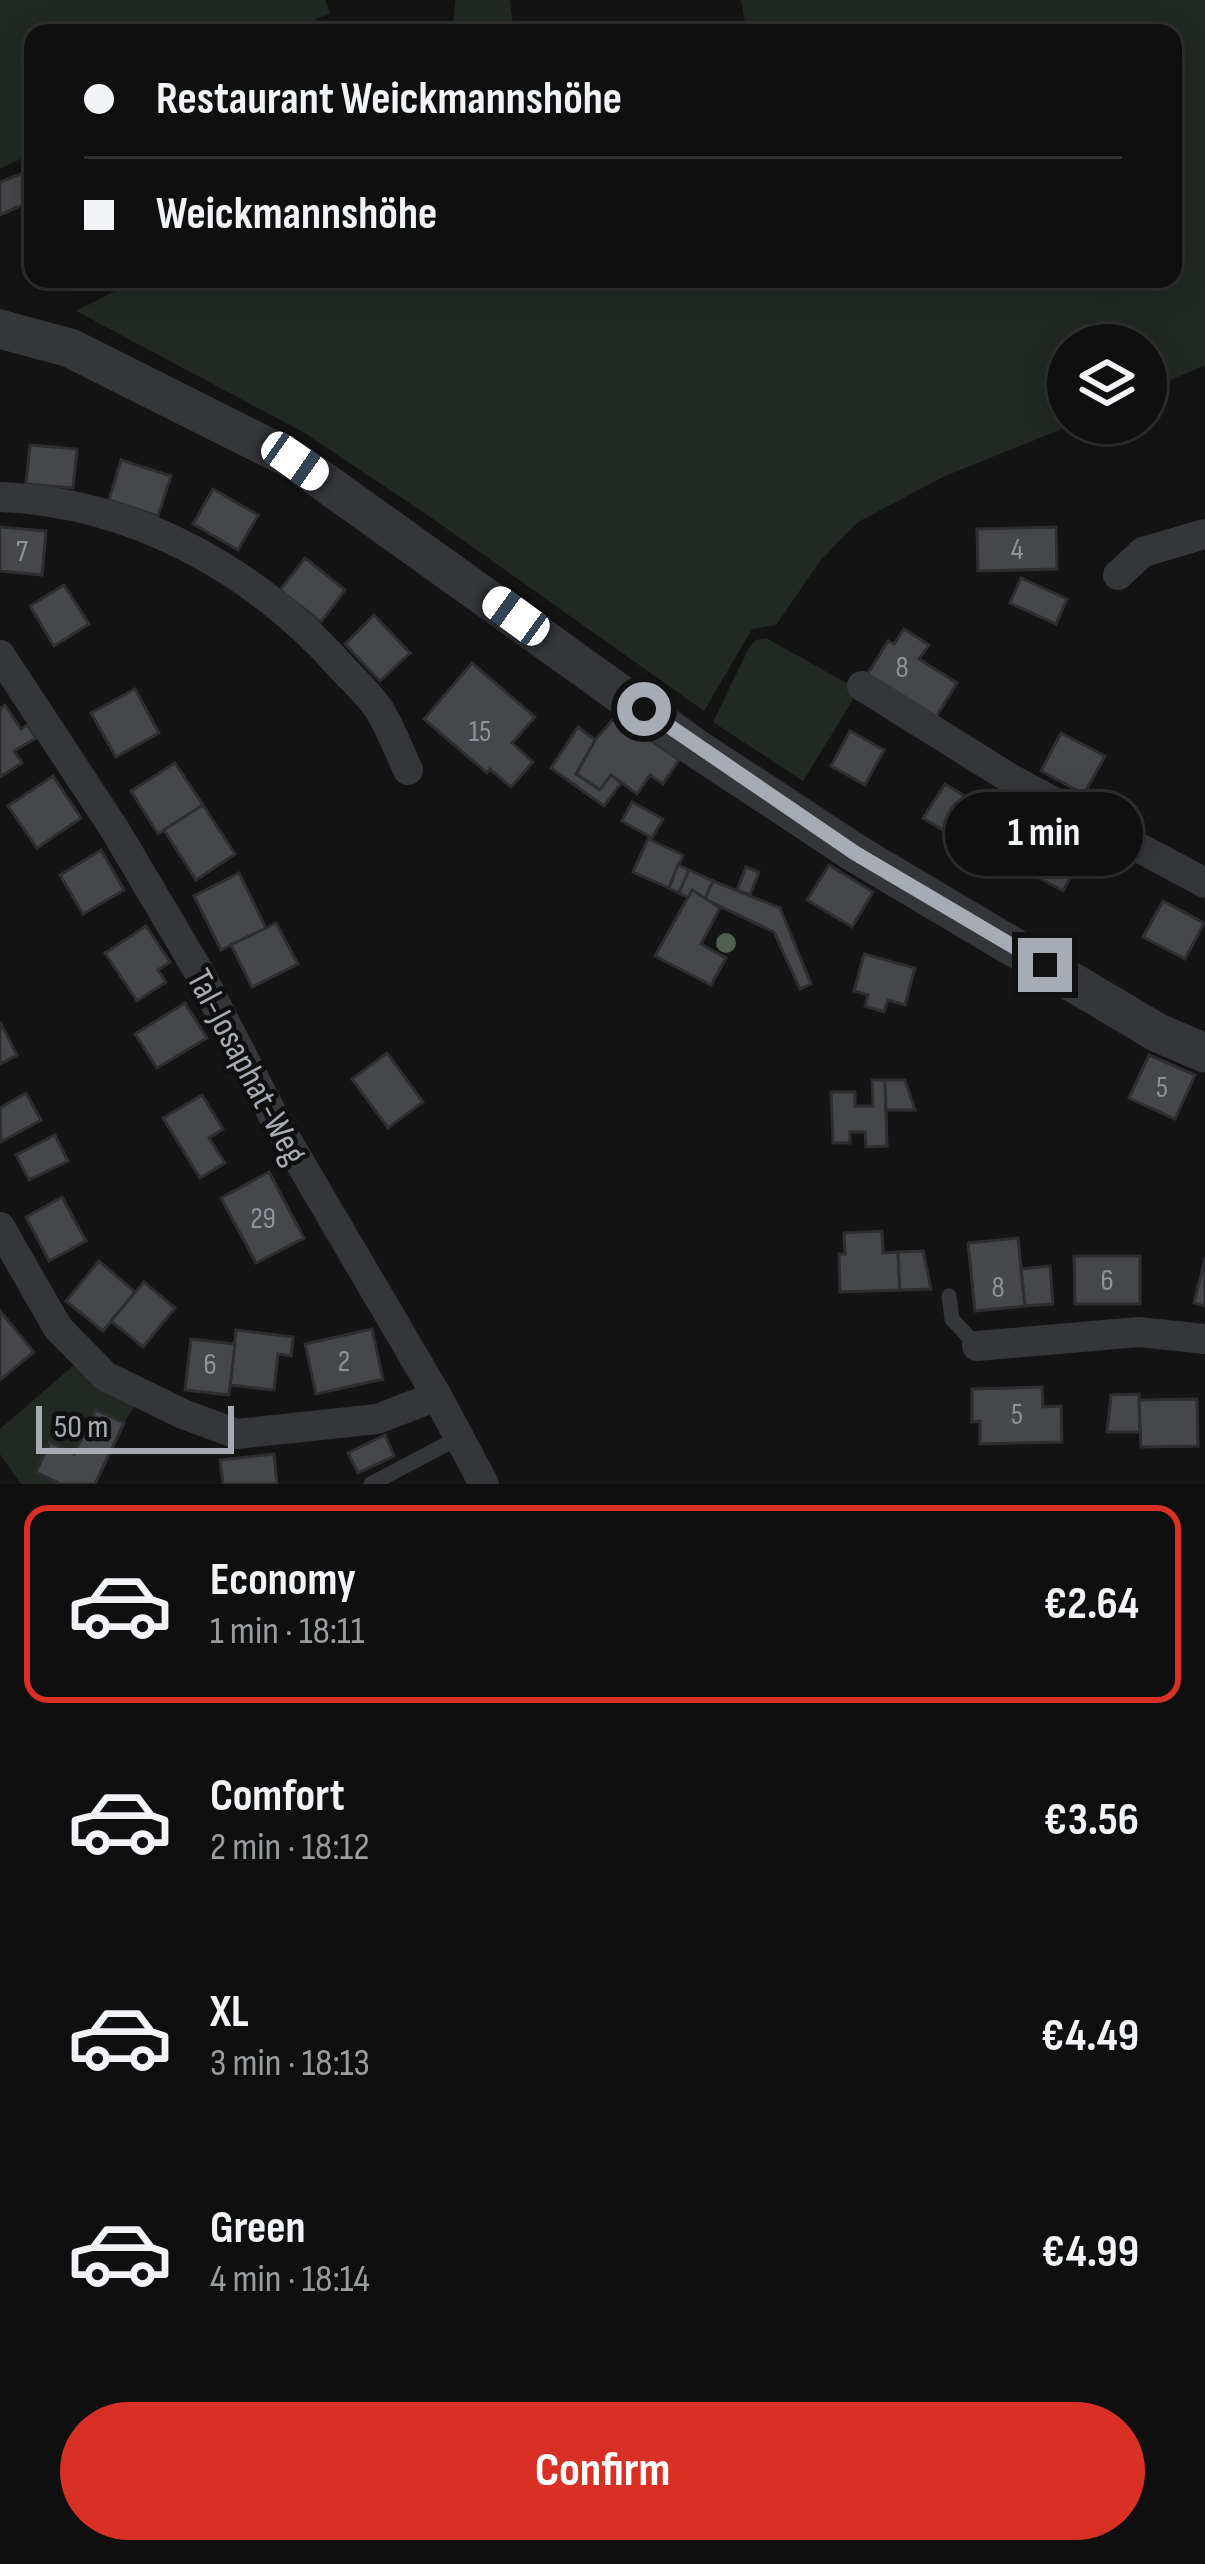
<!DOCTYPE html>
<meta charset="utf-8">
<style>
:root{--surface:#0f0f10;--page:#181819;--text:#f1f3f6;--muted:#9b9c9f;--line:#2f2f30;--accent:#d93025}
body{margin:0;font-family:"Sofia Sans Condensed",sans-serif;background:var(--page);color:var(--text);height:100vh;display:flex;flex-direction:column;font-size:45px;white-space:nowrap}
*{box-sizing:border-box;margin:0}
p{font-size:39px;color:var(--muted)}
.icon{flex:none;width:66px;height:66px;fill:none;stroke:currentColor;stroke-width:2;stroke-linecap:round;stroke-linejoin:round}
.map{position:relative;height:1484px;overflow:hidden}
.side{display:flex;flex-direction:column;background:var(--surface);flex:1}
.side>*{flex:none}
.hud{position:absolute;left:24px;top:24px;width:1158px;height:264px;border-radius:24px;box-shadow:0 6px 30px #0003,0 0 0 3px var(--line);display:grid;align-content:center;height:264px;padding:0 60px;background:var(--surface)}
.controls{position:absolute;left:1047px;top:324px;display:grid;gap:24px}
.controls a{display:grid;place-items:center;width:120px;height:120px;border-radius:50%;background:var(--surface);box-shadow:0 6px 30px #0003,0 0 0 3px var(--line);font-size:60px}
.scale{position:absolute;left:36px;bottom:30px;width:198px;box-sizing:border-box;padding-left:12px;border:6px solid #a7abb4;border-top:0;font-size:33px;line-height:42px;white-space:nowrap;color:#a7abb4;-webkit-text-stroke:9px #0f0f10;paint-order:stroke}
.end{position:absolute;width:54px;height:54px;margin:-27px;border:15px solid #a7abb4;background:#111;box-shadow:0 0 0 6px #111}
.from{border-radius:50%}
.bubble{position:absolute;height:84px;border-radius:42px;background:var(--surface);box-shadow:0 6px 30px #0003,0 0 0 3px var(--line);font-size:39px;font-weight:700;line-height:84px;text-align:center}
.car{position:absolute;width:36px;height:72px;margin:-36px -18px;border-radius:15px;box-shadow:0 0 9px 3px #0007;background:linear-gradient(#fff 24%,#345 0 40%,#fff 0 76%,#345 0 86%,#fff 0)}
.hud b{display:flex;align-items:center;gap:42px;height:114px;font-size:45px}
.hud b+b{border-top:3px solid var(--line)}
.hud i{width:30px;height:30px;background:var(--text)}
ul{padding:21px 0 0;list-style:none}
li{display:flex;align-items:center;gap:36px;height:198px;margin:0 24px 18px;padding:0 36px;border:6px solid transparent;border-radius:24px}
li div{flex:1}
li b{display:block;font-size:45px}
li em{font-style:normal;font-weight:700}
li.on{border-color:var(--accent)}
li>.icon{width:108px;height:108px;stroke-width:1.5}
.action{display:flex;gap:24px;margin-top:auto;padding:24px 60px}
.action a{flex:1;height:138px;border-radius:72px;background:var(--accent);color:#fff;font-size:48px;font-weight:700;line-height:138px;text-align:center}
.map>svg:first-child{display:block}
.green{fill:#222923}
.building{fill:#46474a;stroke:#2e2e31;stroke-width:3}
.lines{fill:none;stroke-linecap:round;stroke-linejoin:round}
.service{stroke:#35363a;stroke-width:15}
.minor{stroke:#35363a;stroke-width:30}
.tertiary{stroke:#35363a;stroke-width:39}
.tree{fill:#4f5f50}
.route{stroke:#a7abb4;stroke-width:15}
.labels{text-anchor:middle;stroke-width:9;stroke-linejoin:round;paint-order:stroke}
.number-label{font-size:30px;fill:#8f929a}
.street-label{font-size:36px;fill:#a7abb4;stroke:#0f0f10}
</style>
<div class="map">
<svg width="1205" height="1484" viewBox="0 0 1205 1484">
<rect width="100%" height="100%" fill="#141415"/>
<g class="green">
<path d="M 0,0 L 325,0 L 330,13 L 287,33 L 33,33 L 33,153 L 0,169 Z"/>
<path d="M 455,0 L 510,0 L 514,33 L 452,33 Z"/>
<path d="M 741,0 L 1205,0 L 1205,365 L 1146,391 L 1146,345 L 1068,345 L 1068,423 L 1077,423 L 945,476 L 858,522 L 820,561 L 776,625 L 752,629 L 704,711 L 426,514 L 303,432 L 76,311 L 138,279 L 1173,279 L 1173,33 L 747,33 Z"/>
<path d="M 766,638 L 859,690 L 803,781 L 713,722 L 749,648 L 756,640 Z"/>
<path d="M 73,1366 L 134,1407 L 124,1423 L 96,1410 L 74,1454 L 50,1443 L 36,1472 L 61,1484 L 21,1484 L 0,1454 L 0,1429 Z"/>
</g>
<g class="building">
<path d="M 33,169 L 33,200 L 0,215 L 0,182 Z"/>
<path d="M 30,445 L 77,449 L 73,488 L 26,484 Z"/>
<path d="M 121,460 L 171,476 L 158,516 L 109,500 Z"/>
<path d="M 213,489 L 258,515 L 238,550 L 193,524 Z"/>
<path d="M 0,527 L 46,531 L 42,575 L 0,571 Z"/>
<path d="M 1056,527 L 1057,569 L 978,571 L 977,529 Z"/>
<path d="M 305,558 L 345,590 L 321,622 L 280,590 Z"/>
<path d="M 1021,578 L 1067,599 L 1056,624 L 1010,603 Z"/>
<path d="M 64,585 L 89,624 L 54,646 L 30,606 Z"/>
<path d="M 374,615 L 410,653 L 380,681 L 345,644 Z"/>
<path d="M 904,629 L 929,645 L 919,659 L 957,683 L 936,717 L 867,675 L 888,641 L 894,644 Z"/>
<path d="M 472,663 L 535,717 L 512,743 L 533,762 L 511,787 L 490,769 L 487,773 L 424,719 Z"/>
<path d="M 135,689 L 159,733 L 116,757 L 91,713 Z"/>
<path d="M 5,705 L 21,729 L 27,725 L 36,738 L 14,751 L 22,763 L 0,777 L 0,709 Z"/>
<path d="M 616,716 L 679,760 L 663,784 L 650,775 L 637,794 L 611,775 L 600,790 L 576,774 L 595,740 Z"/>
<path d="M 578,727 L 595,740 L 576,774 L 600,790 L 611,775 L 621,783 L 604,806 L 551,768 Z"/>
<path d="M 850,731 L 884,750 L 865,785 L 831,766 Z"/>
<path d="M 1061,733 L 1105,756 L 1084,794 L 1041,771 Z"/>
<path d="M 175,763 L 203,805 L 158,834 L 131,791 Z"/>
<path d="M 53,776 L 81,818 L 37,848 L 8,806 Z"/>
<path d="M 945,784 L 983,807 L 962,842 L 923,818 Z"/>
<path d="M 632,802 L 663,819 L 652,838 L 622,821 Z"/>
<path d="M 203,805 L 235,854 L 196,880 L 164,830 Z"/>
<path d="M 1047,838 L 1082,857 L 1063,891 L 1028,872 Z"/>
<path d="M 648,839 L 683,855 L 669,888 L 633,872 Z"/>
<path d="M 101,850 L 124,890 L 83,914 L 60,875 Z"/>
<path d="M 678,865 L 689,870 L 679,893 L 669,888 Z"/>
<path d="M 829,865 L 873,892 L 852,927 L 807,900 Z"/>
<path d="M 746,867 L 759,872 L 750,895 L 737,890 Z"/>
<path d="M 689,870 L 713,881 L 705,899 L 692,890 L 688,897 L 679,893 Z"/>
<path d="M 239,873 L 266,928 L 221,950 L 194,896 Z"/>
<path d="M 713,881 L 780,908 L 811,984 L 800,989 L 774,932 L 705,899 Z"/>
<path d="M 692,890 L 720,908 L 701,944 L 726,958 L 711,985 L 655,956 Z"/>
<path d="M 1163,901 L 1204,923 L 1185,959 L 1143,937 Z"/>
<path d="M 276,923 L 298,964 L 252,987 L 231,945 Z"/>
<path d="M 146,926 L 170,962 L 158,970 L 166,982 L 137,1001 L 105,953 Z"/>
<path d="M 864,954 L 915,968 L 905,1005 L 888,1000 L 884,1012 L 865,1006 L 868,995 L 854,991 Z"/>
<path d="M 185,1003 L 207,1038 L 157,1068 L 135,1034 Z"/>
<path d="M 0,1022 L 17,1055 L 0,1064 Z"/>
<path d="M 387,1053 L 423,1102 L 388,1128 L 352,1079 Z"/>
<path d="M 1149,1055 L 1195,1075 L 1175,1119 L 1129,1098 Z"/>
<path d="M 872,1080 L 885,1080 L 887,1146 L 866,1147 L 865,1132 L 850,1132 L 850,1143 L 833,1143 L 831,1092 L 855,1092 L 855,1106 L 873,1106 Z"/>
<path d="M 885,1080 L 905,1080 L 915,1110 L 886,1110 Z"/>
<path d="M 26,1093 L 41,1120 L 1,1142 L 0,1108 Z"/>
<path d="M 202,1095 L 223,1129 L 209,1138 L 225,1163 L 200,1178 L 163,1118 Z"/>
<path d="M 55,1135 L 68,1161 L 29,1180 L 16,1155 Z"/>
<path d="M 269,1172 L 304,1238 L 256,1263 L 221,1198 Z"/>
<path d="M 62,1197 L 86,1241 L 49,1261 L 26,1217 Z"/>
<path d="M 882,1231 L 883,1253 L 898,1252 L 900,1290 L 840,1292 L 839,1254 L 845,1254 L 844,1233 Z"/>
<path d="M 1018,1238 L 1025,1306 L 975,1311 L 968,1243 Z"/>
<path d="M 923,1251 L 931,1289 L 900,1290 L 898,1252 Z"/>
<path d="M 1074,1256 L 1140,1256 L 1140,1304 L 1075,1304 Z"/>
<path d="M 1205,1258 L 1205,1306 L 1194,1303 Z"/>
<path d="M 99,1261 L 135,1292 L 103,1331 L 66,1301 Z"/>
<path d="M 1050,1266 L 1053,1304 L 1025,1306 L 1021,1269 Z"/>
<path d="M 144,1282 L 175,1308 L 143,1347 L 111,1321 Z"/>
<path d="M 0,1311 L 34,1352 L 0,1380 Z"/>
<path d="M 372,1329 L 383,1379 L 316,1394 L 305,1344 Z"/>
<path d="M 236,1330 L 293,1337 L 291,1356 L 278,1354 L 274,1390 L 230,1385 Z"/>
<path d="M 191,1339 L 235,1344 L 229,1395 L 185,1390 Z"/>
<path d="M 1042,1387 L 1043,1407 L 1061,1406 L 1062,1442 L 980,1444 L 980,1421 L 972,1422 L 972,1389 Z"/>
<path d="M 1139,1394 L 1140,1432 L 1107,1432 L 1111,1395 Z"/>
<path d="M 1197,1399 L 1198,1446 L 1141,1447 L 1139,1400 Z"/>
<path d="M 96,1410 L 124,1423 L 95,1484 L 61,1484 L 36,1472 L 50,1442 L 74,1454 Z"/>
<path d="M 385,1435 L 394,1456 L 358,1473 L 348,1453 Z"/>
<path d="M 274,1454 L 277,1484 L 223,1484 L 220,1460 Z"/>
</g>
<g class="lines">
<g class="service">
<path d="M 949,1296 L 952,1319 L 977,1346"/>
<path d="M 371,1484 L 458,1438"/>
</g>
<g class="minor">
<path d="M 0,497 C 134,502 257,571 344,670 C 356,683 371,696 380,711 C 391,729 399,751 408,770"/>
<path d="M 1118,575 L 1143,552 L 1205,534"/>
<path d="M 0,655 L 115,830 L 199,972 L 279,1127 L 437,1396 L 484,1484"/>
<path d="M 862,686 L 1011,779 L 1205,883"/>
<path d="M 0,1227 L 58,1328 L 105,1376 L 183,1414 L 237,1434 L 377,1419 L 437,1396"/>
<path d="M 977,1346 L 1139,1332 L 1205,1339"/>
</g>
<path class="tertiary" d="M 0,329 L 70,348 L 295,461 L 697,749 L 787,808 L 855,853 L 1158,1033 L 1205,1053"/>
</g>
<circle class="tree" cx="726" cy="943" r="10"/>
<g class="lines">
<path class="route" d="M 644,709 L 855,853 L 1045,965"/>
</g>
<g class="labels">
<g class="number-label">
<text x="1017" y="559">4</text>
<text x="22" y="561">7</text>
<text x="902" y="677">8</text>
<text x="480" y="741">15</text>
<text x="1162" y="1097">5</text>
<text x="263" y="1228">29</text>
<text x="1107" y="1290">6</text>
<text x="998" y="1297">8</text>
<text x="344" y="1371">2</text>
<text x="210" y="1374">6</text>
<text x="1017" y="1424">5</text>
</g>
<g class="street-label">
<text transform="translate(248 1066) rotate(62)" y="13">Tal-Josaphat-Weg</text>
</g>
</g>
</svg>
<div class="controls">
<a><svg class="icon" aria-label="layers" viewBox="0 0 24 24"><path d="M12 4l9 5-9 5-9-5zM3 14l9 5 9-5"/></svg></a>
</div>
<div class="scale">50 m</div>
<i class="end from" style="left:644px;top:709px"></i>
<i class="end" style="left:1045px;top:965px"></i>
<div class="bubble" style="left:945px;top:792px;width:198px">1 min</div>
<i class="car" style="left:295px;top:461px;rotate:125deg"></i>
<i class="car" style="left:516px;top:616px;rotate:306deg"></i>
<div class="hud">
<b><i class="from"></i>Restaurant Weickmannshöhe</b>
<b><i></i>Weickmannshöhe</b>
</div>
</div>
<section class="side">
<ul>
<li class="on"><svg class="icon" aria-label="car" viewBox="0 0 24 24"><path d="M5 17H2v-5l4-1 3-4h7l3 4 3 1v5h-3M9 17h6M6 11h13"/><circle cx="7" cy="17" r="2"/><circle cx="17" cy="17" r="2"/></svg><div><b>Economy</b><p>1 min · 18:11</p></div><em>€2.64</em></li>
<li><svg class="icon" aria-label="car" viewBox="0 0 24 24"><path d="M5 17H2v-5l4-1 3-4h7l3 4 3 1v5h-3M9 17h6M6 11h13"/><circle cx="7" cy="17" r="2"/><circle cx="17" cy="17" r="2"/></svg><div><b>Comfort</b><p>2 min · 18:12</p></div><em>€3.56</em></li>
<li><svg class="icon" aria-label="car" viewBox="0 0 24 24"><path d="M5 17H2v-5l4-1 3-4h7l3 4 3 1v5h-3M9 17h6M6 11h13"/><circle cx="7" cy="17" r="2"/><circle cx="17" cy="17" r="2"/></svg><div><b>XL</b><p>3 min · 18:13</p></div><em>€4.49</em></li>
<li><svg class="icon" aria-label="car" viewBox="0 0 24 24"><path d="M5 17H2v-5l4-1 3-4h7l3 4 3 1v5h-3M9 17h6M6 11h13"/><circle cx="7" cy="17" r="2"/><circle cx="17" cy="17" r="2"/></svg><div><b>Green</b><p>4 min · 18:14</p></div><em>€4.99</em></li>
</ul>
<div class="action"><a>Confirm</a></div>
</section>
